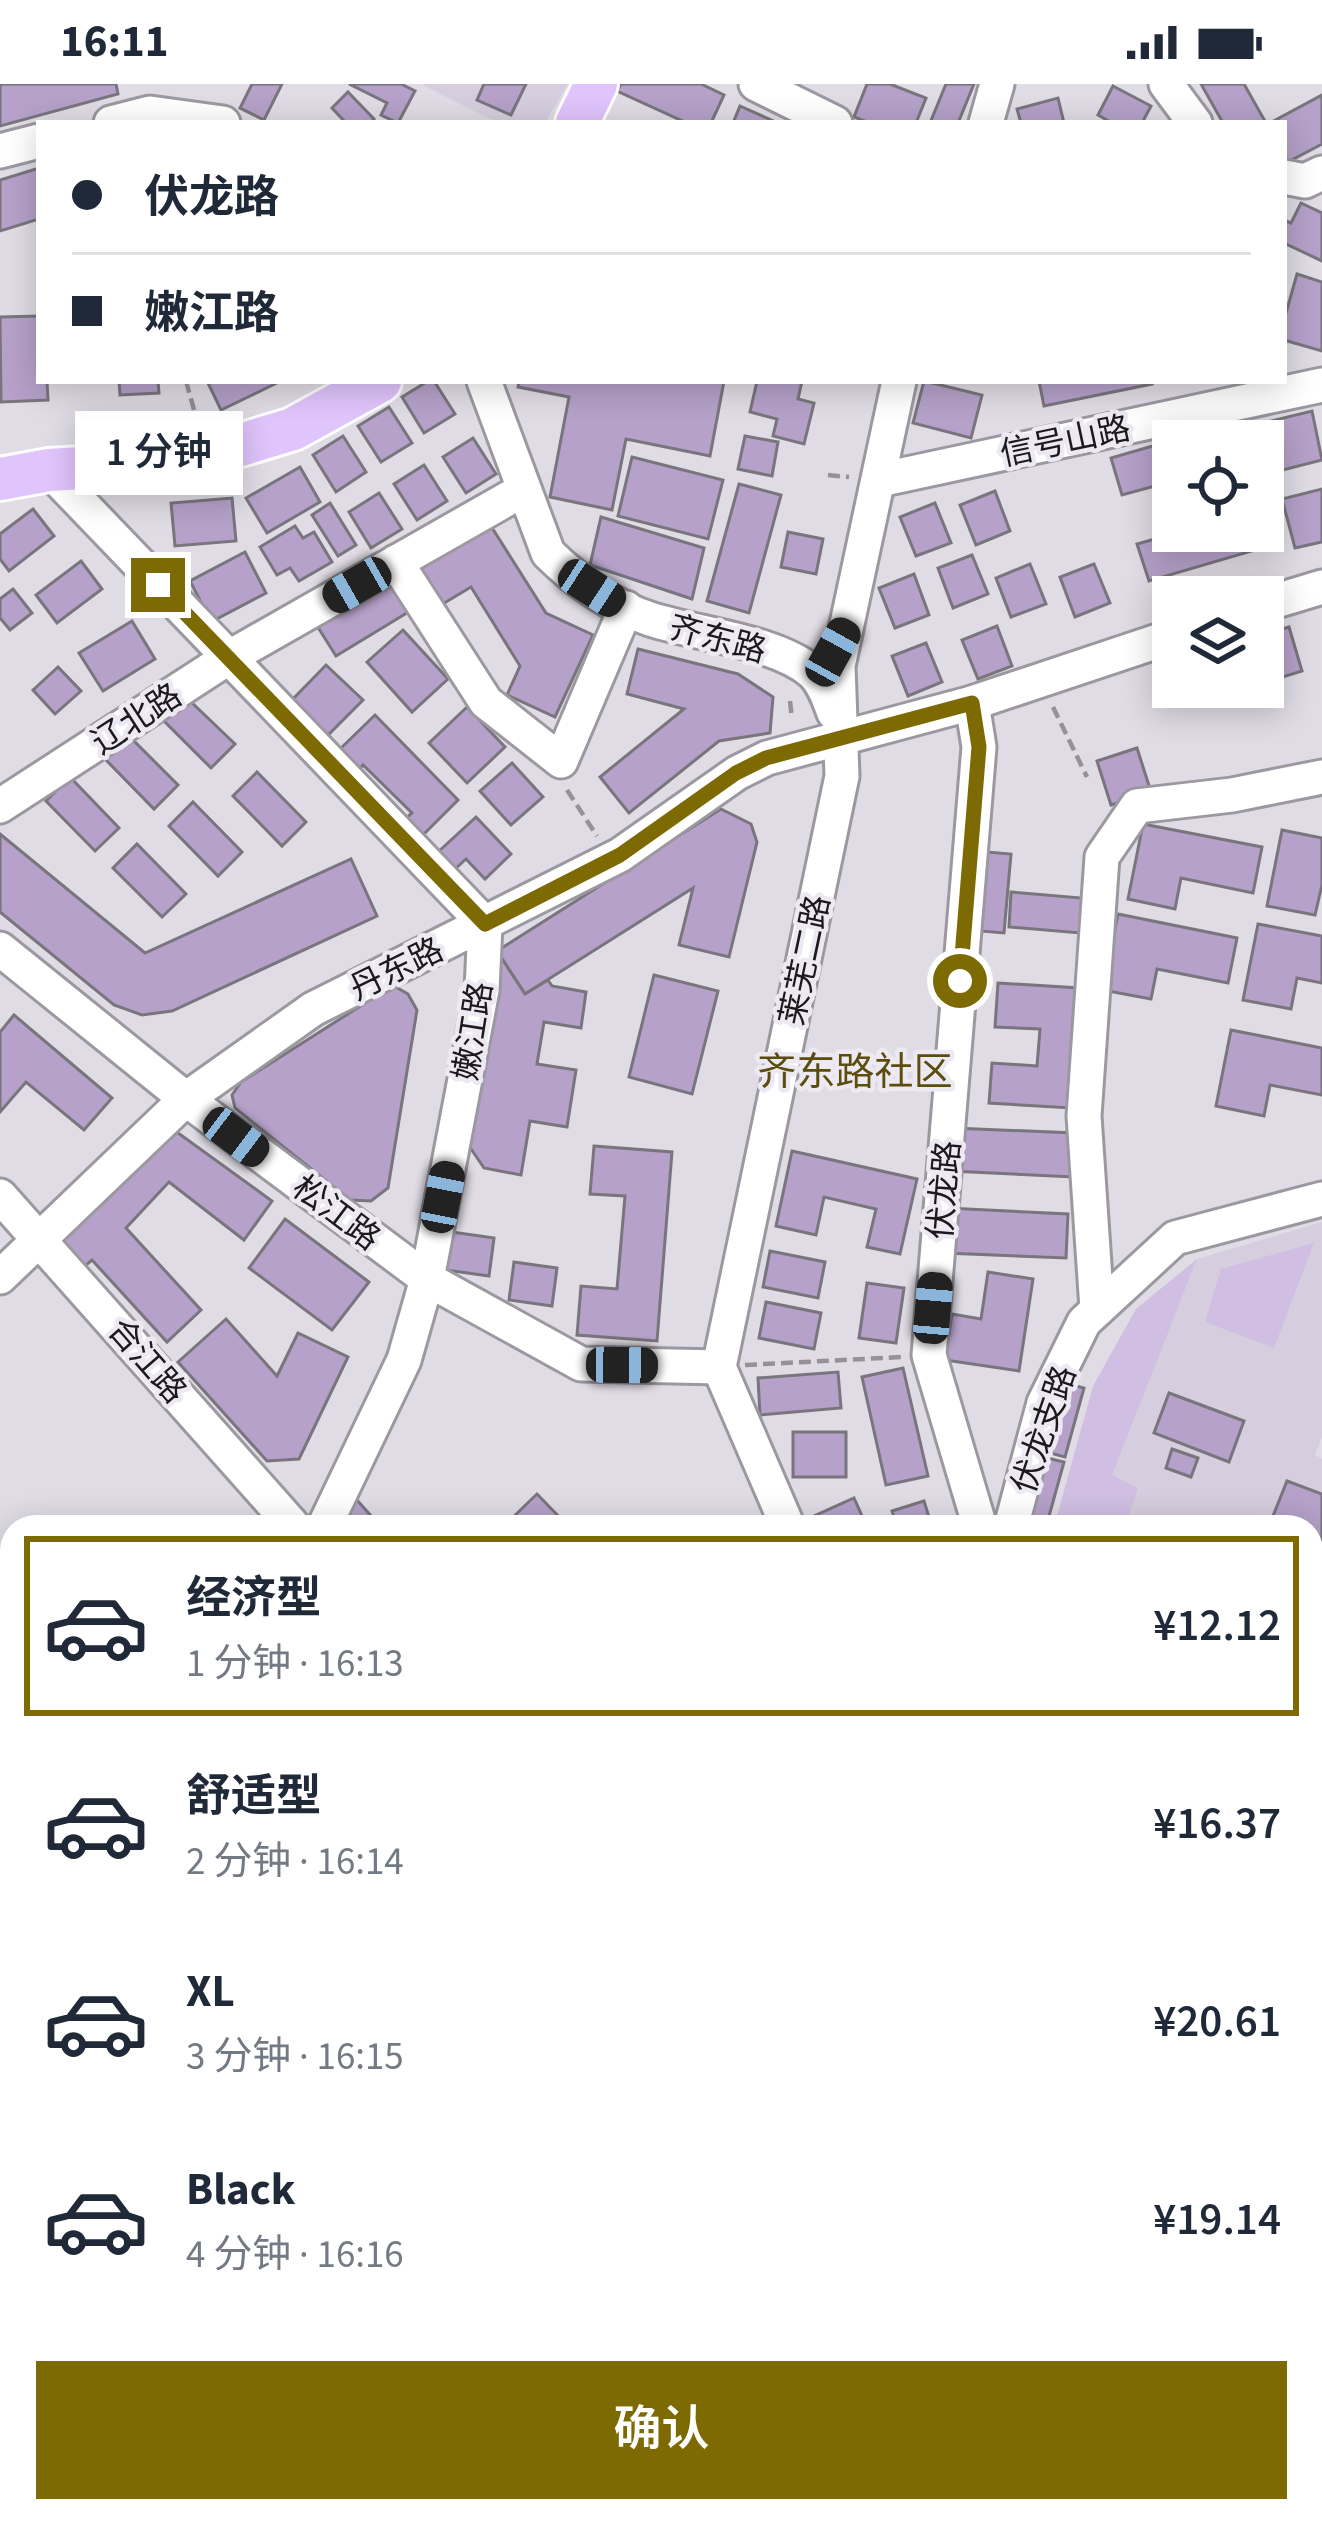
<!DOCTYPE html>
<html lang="zh">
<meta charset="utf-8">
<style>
:root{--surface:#fff;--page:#f6f6f7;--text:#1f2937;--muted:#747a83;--line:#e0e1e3;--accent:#7d6a03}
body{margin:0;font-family:"Source Sans 3","Noto Sans SC",sans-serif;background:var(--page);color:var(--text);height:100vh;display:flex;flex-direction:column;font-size:45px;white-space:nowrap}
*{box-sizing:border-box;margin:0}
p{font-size:39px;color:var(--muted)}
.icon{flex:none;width:66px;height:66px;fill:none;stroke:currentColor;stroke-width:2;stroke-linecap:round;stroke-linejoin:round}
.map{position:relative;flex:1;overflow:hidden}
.drawer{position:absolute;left:0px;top:1431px;width:1323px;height:1008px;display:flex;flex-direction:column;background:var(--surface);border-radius:36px 36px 0 0;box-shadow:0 6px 30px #0003}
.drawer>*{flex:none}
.banner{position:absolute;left:36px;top:36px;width:1251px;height:264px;border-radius:0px;box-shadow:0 6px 30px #0003;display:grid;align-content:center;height:264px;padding:0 36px;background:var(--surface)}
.fabs{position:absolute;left:1152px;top:336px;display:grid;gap:24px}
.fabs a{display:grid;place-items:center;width:132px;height:132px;border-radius:0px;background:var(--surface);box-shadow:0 6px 30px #0003;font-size:60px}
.end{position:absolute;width:54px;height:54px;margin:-27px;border:15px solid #7d6a03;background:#fff;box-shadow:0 0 0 6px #fff}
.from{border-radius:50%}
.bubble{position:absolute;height:84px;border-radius:0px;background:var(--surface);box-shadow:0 6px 30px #0003;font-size:39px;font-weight:600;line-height:84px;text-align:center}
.car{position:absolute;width:36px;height:72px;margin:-36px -18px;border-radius:15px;box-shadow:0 0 9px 3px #0007;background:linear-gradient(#222 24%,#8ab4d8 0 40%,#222 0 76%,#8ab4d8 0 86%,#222 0)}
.banner b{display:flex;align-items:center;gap:42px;height:114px;font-size:45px}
.banner b+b{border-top:3px solid var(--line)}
.banner i{width:30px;height:30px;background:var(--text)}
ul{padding:21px 0 0;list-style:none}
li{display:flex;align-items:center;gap:36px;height:180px;margin:0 24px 18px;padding:0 12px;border:6px solid transparent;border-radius:0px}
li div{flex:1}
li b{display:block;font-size:45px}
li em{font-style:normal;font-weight:600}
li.active{border-color:var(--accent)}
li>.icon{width:108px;height:108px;stroke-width:1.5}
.action{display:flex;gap:24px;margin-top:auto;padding:24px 36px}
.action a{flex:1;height:138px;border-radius:0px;background:var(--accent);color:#fff;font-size:48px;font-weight:600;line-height:138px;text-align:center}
.status{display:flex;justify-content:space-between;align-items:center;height:84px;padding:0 60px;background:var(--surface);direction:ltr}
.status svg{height:33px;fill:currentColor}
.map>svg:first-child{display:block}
.built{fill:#d6cede}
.green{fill:#d0bfe2}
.building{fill:#b5a1c9;stroke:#79757d;stroke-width:3}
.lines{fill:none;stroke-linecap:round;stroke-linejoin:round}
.minor-casing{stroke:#9c98a0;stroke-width:39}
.major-casing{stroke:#fff;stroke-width:48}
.highway-casing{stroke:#fff;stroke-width:57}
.path{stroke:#959198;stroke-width:4.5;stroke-dasharray:12 6;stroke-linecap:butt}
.minor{stroke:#fff;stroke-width:33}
.major{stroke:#e0c4fc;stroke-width:42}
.highway{stroke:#cc9dfa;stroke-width:51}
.route{stroke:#7d6a03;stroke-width:15}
.labels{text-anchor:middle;stroke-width:9;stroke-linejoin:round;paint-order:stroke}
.street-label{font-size:33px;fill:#1b191c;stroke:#ede9f2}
.quarter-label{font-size:39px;fill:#5a4d0e;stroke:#ede9f2}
</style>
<div class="status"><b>16:11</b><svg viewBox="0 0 49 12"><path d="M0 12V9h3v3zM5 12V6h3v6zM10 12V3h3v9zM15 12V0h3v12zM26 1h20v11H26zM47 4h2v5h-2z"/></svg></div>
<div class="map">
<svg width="1322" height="2439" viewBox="0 0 1322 2439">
<rect width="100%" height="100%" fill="#e0dce5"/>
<g class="built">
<path d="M 421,0 L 568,0 L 545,39 L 498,39 Z"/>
<path d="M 1322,1138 L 1322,1353 L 1315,1371 L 1322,1375 L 1322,1643 L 1311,1658 L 1311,1443 L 1099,1443 L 1111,1392 L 1197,1175 Z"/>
</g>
<g class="green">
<path d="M 1314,1159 L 1274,1264 L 1205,1238 L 1221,1185 Z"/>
<path d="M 1197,1175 L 1112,1391 L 1138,1404 L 1125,1443 L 1054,1443 L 1093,1302 L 1136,1225 Z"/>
</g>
<g class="building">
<path d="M 0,0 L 116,0 L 118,10 L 0,42 Z"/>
<path d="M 252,0 L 282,0 L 264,36 L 240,24 Z"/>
<path d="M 349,0 L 401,0 L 415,7 L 398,39 L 381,31 L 387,19 Z"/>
<path d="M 484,0 L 526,0 L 511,31 L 477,16 Z"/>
<path d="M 621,0 L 701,0 L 724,11 L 711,39 L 687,39 L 617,7 Z"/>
<path d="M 867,0 L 890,0 L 926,14 L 916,39 L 869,39 L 854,33 Z"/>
<path d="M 946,0 L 974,0 L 958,39 L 930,39 Z"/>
<path d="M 1201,0 L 1244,0 L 1266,39 L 1223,39 Z"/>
<path d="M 1113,2 L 1151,22 L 1143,37 L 1147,39 L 1112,39 L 1098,31 Z"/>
<path d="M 348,8 L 374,35 L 370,39 L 346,39 L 332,24 Z"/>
<path d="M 1322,11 L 1322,60 L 1284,80 L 1284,39 L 1270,39 Z"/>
<path d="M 1058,14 L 1064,39 L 1021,39 L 1017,25 Z"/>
<path d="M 740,22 L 778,39 L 733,39 Z"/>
<path d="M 39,84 L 39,135 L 0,147 L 0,96 Z"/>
<path d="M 1301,119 L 1322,129 L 1322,177 L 1284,159 L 1284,136 L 1291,139 Z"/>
<path d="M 1297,190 L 1322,198 L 1322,267 L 1284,256 L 1284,236 Z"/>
<path d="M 39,232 L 39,297 L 47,297 L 48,316 L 1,318 L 0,233 Z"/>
<path d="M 119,297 L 158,297 L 159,309 L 120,311 Z"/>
<path d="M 207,297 L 281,297 L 221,326 Z"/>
<path d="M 428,297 L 434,297 L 455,330 L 424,349 L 402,313 Z"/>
<path d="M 519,297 L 724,297 L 710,372 L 626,355 L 612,426 L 550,413 L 569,313 L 518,303 Z"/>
<path d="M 757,297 L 802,297 L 798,315 L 814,319 L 804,360 L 773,352 L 777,335 L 750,328 Z"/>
<path d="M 924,297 L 982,311 L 971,354 L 913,339 Z"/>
<path d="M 1039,297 L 1151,297 L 1152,300 L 1044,322 Z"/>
<path d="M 389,323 L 412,359 L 381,378 L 358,342 Z"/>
<path d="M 1312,327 L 1322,376 L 1275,388 L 1263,339 Z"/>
<path d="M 1242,336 L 1249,357 L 1173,357 L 1173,397 L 1122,411 L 1111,374 Z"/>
<path d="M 343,352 L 366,388 L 336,408 L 313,371 Z"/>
<path d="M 745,352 L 778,358 L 772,392 L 738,385 Z"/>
<path d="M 473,354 L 496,390 L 466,409 L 443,373 Z"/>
<path d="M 632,373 L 723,396 L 708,455 L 618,432 Z"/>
<path d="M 424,381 L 447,417 L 417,436 L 394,400 Z"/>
<path d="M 300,383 L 320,418 L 267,449 L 246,414 Z"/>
<path d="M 739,400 L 781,411 L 749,529 L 707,517 Z"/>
<path d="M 1322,405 L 1322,458 L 1295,464 L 1282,415 Z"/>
<path d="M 995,407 L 1010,447 L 976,461 L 960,421 Z"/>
<path d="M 379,409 L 402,445 L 371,464 L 349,428 Z"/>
<path d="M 232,414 L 236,457 L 175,462 L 171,419 Z"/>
<path d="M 330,419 L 356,461 L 338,472 L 312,431 Z"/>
<path d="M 935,419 L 951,459 L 916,472 L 900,433 Z"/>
<path d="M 1268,422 L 1279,459 L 1149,497 L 1137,460 L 1183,447 L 1263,447 L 1263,424 Z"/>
<path d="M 33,425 L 54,452 L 9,487 L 0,475 L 0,450 Z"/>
<path d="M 601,433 L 704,464 L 692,515 L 590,481 Z"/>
<path d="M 489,439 L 546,529 L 593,551 L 555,633 L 507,611 L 520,582 L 471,503 L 441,521 L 417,481 Z"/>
<path d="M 295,442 L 303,454 L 314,448 L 332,478 L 299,497 L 290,484 L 277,491 L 260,463 Z"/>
<path d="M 788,448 L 823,455 L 816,490 L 781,483 Z"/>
<path d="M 245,468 L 266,509 L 211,538 L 190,497 Z"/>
<path d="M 972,471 L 988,510 L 953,524 L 938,484 Z"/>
<path d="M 81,477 L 102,505 L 57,539 L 36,511 Z"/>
<path d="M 1030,480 L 1046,520 L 1011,533 L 996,494 Z"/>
<path d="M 1094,480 L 1110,519 L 1075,533 L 1060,493 Z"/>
<path d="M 914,490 L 929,531 L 895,544 L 879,504 Z"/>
<path d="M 388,492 L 410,527 L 336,572 L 314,537 Z"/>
<path d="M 13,505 L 32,529 L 10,546 L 0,534 L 0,515 Z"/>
<path d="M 132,537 L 155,575 L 103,607 L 79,569 Z"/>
<path d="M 997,542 L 1012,582 L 978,595 L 962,556 Z"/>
<path d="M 1289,543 L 1302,587 L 1263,599 L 1263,551 Z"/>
<path d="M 403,546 L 448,595 L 412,628 L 367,578 Z"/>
<path d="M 926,559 L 942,598 L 908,612 L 892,572 Z"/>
<path d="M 638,565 L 738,590 L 773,613 L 770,649 L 719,657 L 629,729 L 600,693 L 684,625 L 627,610 Z"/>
<path d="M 326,581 L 363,616 L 326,653 L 291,617 Z"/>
<path d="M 58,583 L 81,607 L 55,630 L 33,606 Z"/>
<path d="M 188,615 L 235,660 L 211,684 L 164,637 Z"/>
<path d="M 467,623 L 505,663 L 467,699 L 429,659 Z"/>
<path d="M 375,631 L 458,716 L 421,753 L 404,736 L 412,729 L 363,681 L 358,687 L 339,666 Z"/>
<path d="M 129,652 L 178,701 L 154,725 L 105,675 Z"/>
<path d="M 1137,664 L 1151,708 L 1111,721 L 1097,677 Z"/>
<path d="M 512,679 L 543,713 L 511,741 L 480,707 Z"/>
<path d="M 257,688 L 306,738 L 282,762 L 233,712 Z"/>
<path d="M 70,693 L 119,744 L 95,767 L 46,717 Z"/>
<path d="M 193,718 L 242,768 L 218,792 L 169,742 Z"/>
<path d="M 721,725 L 751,740 L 757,758 L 729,873 L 679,861 L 693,804 L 525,910 L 497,867 Z"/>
<path d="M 476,733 L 511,770 L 485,795 L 466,775 L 454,786 L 437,769 Z"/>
<path d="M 1143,740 L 1262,763 L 1253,809 L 1181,794 L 1175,825 L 1128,815 Z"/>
<path d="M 1282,746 L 1322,754 L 1322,801 L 1315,831 L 1267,822 Z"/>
<path d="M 0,750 L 145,869 L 351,775 L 377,832 L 172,927 L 142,931 L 114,921 L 0,828 Z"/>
<path d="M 137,760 L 186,810 L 162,833 L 113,784 Z"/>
<path d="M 975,767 L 1011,770 L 1004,849 L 968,846 Z"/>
<path d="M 1011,808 L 1094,815 L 1092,850 L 1009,843 Z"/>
<path d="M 1118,830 L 1237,854 L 1228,899 L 1157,885 L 1151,915 L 1103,906 Z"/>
<path d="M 1258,840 L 1322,852 L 1322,899 L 1297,894 L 1291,925 L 1243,916 Z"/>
<path d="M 497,867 L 525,910 L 548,896 L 552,902 L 586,908 L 581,944 L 544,938 L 537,980 L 576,986 L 567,1043 L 530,1037 L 521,1091 L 484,1084 L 467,1059 Z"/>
<path d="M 654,891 L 718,907 L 692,1010 L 629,993 Z"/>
<path d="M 998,899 L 1079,904 L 1071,1024 L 989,1019 L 992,979 L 1037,982 L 1040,945 L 995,943 Z"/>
<path d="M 396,903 L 408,910 L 417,926 L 388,1104 L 371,1117 L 350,1116 L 235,1024 L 232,1011 L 241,998 L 384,907 Z"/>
<path d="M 14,931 L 112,1014 L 84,1046 L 26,998 L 0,1028 L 0,948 Z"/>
<path d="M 1231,946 L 1322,964 L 1322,1011 L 1270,1001 L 1264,1032 L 1216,1022 Z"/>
<path d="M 953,1044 L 1075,1049 L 1073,1093 L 951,1087 Z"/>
<path d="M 174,1046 L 272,1117 L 244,1156 L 169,1098 L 126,1144 L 201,1226 L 167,1258 L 92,1176 L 85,1182 L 63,1157 Z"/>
<path d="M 594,1062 L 672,1068 L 657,1257 L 577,1251 L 581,1202 L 617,1205 L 625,1112 L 590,1110 Z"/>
<path d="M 792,1067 L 917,1095 L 900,1170 L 867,1163 L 876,1125 L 824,1113 L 816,1151 L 776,1142 Z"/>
<path d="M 947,1124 L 1068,1130 L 1066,1174 L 945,1169 Z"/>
<path d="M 285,1135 L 369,1198 L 332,1246 L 249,1184 Z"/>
<path d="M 452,1148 L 494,1154 L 489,1192 L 446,1186 Z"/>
<path d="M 770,1167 L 825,1178 L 818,1214 L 763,1203 Z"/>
<path d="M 514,1178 L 557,1184 L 552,1222 L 509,1216 Z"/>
<path d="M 988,1188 L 1033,1195 L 1019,1287 L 945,1276 L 952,1230 L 981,1235 Z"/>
<path d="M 867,1199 L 904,1204 L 896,1259 L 859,1254 Z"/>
<path d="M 766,1218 L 821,1229 L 814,1265 L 759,1254 Z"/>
<path d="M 226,1235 L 277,1292 L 298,1249 L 348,1273 L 299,1375 L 267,1377 L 178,1278 Z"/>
<path d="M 903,1284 L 928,1392 L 886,1401 L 862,1293 Z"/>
<path d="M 838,1288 L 841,1324 L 760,1331 L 758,1294 Z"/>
<path d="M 1058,1297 L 1084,1304 L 1065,1373 L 1039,1366 Z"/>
<path d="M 1169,1309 L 1244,1337 L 1229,1378 L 1154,1349 Z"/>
<rect x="793" y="1348" width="53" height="45"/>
<path d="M 1172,1365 L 1198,1374 L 1191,1393 L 1166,1384 Z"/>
<path d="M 1039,1372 L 1064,1378 L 1046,1443 L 1030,1443 L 1020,1440 Z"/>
<path d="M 1287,1397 L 1322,1410 L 1322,1456 L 1311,1452 L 1311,1443 L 1287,1443 L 1271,1437 Z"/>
<path d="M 537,1410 L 568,1442 L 567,1443 L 511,1443 L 507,1439 Z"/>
<path d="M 854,1414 L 867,1443 L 819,1443 L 814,1432 Z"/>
<path d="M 356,1415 L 381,1443 L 343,1443 Z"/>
<path d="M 924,1417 L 932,1443 L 897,1443 L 892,1427 Z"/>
<path d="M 1311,1717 L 1322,1728 L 1322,1761 L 1311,1772 Z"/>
<path d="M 4,1919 L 12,1930 L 12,1998 L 0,2006 L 0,1922 Z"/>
<path d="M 1322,2025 L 1322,2065 L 1311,2069 L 1311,2029 Z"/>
<path d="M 0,2380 L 12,2412 L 12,2427 L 18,2427 L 22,2439 L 0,2439 Z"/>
<path d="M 896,2427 L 1080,2427 L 1068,2439 L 884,2439 Z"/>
<path d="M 936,2427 L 1013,2427 L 1024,2439 L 947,2439 Z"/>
</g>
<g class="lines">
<g class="minor-casing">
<g id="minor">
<path d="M 756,0 L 835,39"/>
<path d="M 1166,0 L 1195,39"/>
<path d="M 111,39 L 150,29 L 223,39"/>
<path d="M 986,39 L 997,0"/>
<path d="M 0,67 L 39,57"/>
<path d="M 1284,93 L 1305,97 L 1322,89"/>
<path d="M 484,297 L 548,469 C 575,496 613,523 650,535 C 696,550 775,557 812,588 C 823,598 829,615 834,629"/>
<path d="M 49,386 L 485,840 L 482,906 L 427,1195 L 404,1276 L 324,1443"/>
<path d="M 879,396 L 1322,301"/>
<path d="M 396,478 L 486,618 L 561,677 L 626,524"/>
<path d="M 1263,521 L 1322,503"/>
<path d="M 972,619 L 979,663 L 929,1271 L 980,1443"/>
<path d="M 0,722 L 228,574 L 523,406"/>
<path d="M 0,865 L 186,1015 L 427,1195 L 581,1280 L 719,1283"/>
<path d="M 0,1112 L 294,1443"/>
<path d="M 0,1193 L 186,1015 L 313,925 L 620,771 L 737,689 L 767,674 L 972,619 L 1173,552"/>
<path d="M 1097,1225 L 1084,1032 L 1102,773 L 1137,722 L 1232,711 L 1322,693"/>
<path d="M 788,1443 L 719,1283 L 842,692 L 838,582 L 899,297"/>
<path d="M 1011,1443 L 1044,1319 L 1084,1238 L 1175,1154 L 1322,1115"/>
<path d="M 1311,1810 L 1322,1799"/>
<path d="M 1311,2091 L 1322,2089"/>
<path d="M 0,2101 L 12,2096"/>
<path d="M 0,2207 L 12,2239"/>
<path d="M 1311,2315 L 1322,2296"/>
<path d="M 84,2427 L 89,2439"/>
<path d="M 721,2427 L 733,2439"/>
<path d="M 848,2439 L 860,2427"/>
<path d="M 1083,2439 L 1095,2427"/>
<path d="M 1239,2439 L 1246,2427"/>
</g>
</g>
<g class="major-casing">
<g id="major">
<path d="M 577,39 L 596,0"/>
<path d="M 0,395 L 49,386 L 184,378 L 293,345 L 380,297"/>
<path d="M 1311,1942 L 1322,1937"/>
</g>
</g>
<g class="highway-casing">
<g id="highway">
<path d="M 0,1803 L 12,1806"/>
<path d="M 0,1849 L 12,1852"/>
<path d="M 1311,2187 L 1322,2191"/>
<path d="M 1311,2234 L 1322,2237"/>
</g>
</g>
<g class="path">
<path d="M 186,297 L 198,340"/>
<path d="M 828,391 L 849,393"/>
<path d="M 790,617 L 792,635"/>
<path d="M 1053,623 L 1087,693"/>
<path d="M 567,706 L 597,752"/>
<path d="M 745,1281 L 902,1273"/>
<path d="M 0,1581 L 12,1586"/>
<path d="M 0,1609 L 10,1585"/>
<path d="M 0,1676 L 12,1681"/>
<path d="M 1311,2142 L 1322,2145"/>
</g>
<use href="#minor" class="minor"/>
<use href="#major" class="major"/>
<use href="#highway" class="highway"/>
</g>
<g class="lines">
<path class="route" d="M 158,501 L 485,840 L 620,771 L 736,689 L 766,674 L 972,619 L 979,663 L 960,897"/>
</g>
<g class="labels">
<g class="street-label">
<text transform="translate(1065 356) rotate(-12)" y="12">信号山路</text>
<text transform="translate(718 554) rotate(15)" y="12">齐东路</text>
<text transform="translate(136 634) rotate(-33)" y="12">辽北路</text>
<text transform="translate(804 876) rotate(-78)" y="12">莱芜二路</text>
<text transform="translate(396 884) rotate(-26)" y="12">丹东路</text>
<text transform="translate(472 947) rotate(-81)" y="12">嫩江路</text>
<text transform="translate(943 1106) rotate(-85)" y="12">伏龙路</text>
<text transform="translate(337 1128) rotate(37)" y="12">松江路</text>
<text transform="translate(148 1276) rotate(49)" y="12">合江路</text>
<text transform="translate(1043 1345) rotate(-71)" y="12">伏龙支路</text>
</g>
<g class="quarter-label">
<text x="855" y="1001">齐东路社区</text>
</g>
</g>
</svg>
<div class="fabs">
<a><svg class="icon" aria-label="locate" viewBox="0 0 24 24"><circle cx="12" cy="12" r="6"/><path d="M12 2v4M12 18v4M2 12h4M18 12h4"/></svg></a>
<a><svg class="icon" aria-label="layers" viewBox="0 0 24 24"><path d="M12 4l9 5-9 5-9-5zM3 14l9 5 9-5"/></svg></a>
</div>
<i class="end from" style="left:960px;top:897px"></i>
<i class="end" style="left:158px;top:501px"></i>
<div class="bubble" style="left:75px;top:327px;width:168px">1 分钟</div>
<i class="car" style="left:357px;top:501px;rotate:240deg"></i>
<i class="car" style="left:592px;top:504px;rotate:123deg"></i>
<i class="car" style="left:833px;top:568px;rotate:29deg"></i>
<i class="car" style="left:236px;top:1053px;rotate:127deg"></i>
<i class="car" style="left:443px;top:1113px;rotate:11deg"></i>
<i class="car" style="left:933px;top:1224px;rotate:5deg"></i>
<i class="car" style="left:622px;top:1281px;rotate:91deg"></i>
<div class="banner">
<b><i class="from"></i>伏龙路</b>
<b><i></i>嫩江路</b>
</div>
<section class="drawer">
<ul>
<li class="active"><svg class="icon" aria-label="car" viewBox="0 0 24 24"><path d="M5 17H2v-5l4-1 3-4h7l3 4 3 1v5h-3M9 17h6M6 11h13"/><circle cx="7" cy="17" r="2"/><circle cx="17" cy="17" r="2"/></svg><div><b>经济型</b><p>1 分钟 · 16:13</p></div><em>¥12.12</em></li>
<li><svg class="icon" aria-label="car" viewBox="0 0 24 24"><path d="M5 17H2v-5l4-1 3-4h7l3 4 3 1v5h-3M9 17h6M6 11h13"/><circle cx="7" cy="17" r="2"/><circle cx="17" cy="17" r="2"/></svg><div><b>舒适型</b><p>2 分钟 · 16:14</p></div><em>¥16.37</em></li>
<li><svg class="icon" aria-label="car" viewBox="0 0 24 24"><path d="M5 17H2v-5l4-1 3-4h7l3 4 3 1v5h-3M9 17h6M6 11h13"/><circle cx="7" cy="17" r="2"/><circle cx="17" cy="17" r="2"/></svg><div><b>XL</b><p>3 分钟 · 16:15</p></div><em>¥20.61</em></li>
<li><svg class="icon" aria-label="car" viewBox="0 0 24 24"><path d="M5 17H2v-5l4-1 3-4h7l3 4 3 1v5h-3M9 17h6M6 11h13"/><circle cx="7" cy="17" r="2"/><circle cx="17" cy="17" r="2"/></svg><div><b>Black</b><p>4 分钟 · 16:16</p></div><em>¥19.14</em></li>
</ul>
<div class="action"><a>确认</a></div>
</section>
</div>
